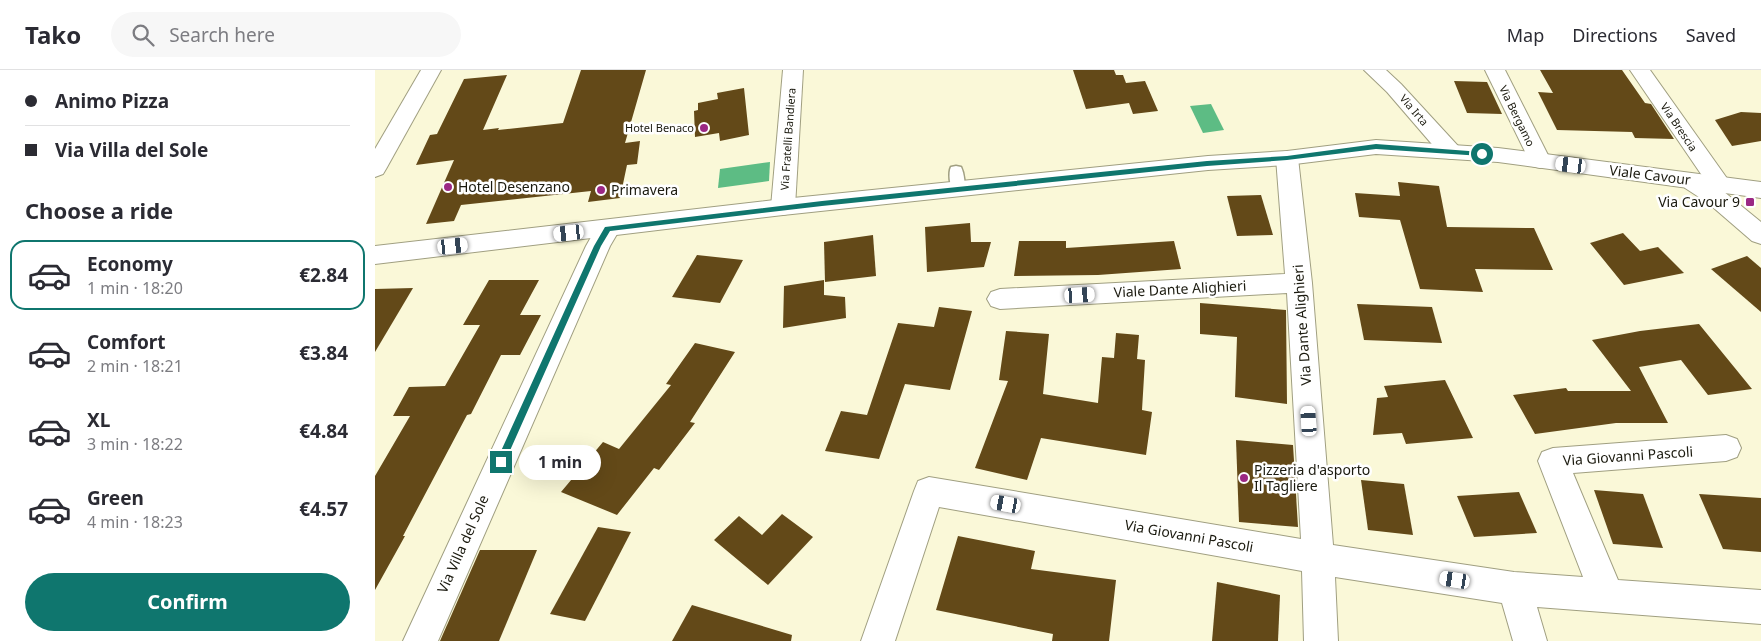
<!DOCTYPE html>
<meta charset="utf-8">
<style>
:root{--surface:#fff;--page:#f7f7f7;--text:#2b2b33;--muted:#7c7c81;--line:#e1e1e2;--accent:#0f766e}
body{margin:0;font-family:"Noto Sans",sans-serif;background:var(--page);color:var(--text);height:100vh;display:flex;flex-direction:column;font-size:19px;white-space:nowrap}
*{box-sizing:border-box;margin:0}
p{font-size:16px;color:var(--muted)}
.icon{flex:none;width:28px;height:28px;fill:none;stroke:currentColor;stroke-width:2;stroke-linecap:round;stroke-linejoin:round}
.map{position:relative;flex:1;overflow:hidden}
.panel{display:flex;flex-direction:column;background:var(--surface);width:375px}
.panel>*{flex:none}
.banner{display:grid;align-content:center;height:110px;padding:0 25px;background:var(--surface)}
.end{position:absolute;width:22px;height:22px;margin:-11px;border:6px solid #0f766e;background:#fff;box-shadow:0 0 0 2px #fff}
.from{border-radius:50%}
.bubble{position:absolute;height:35px;border-radius:18px;background:var(--surface);box-shadow:0 5px 20px #0002;font-size:16px;font-weight:700;line-height:35px;text-align:center}
.car{position:absolute;width:15px;height:30px;margin:-15px -8px;border-radius:6px;box-shadow:0 0 4px 1px #0007;background:linear-gradient(#fff 24%,#345 0 40%,#fff 0 76%,#345 0 86%,#fff 0)}
.banner b{display:flex;align-items:center;gap:18px;height:48px;font-size:19px}
.banner b+b{border-top:1px solid var(--line)}
.banner i{width:12px;height:12px;background:var(--text)}
ul{padding:0;list-style:none}
li{display:flex;align-items:center;gap:15px;height:70px;margin:0 10px 8px;padding:0 15px;border:2px solid transparent;border-radius:15px}
li div{flex:1}
li b{display:block;font-size:19px}
li em{font-style:normal;font-weight:700}
li.current{border-color:var(--accent)}
li>.icon{width:45px;height:45px;stroke-width:1.5}
h2{padding:0 25px;font-size:22px;line-height:60px}
.primary-button{display:flex;gap:10px;margin-top:auto;padding:10px 25px}
.primary-button a{flex:1;height:58px;border-radius:30px;background:var(--accent);color:#fff;font-size:20px;font-weight:700;line-height:58px;text-align:center}
header{display:flex;align-items:center;gap:30px;box-sizing:border-box;height:70px;padding:0 25px;background:var(--surface);border-bottom:1px solid var(--line)}
header strong{font-size:24px}
nav{display:flex;gap:28px;margin-inline-start:auto;font-size:18px}
.search{width:350px;height:45px;background:var(--page);display:flex;align-items:center;gap:12px;box-sizing:border-box;padding:0 18px;border-radius:28px;color:var(--muted);font-size:19px}
main{display:flex;flex:1;min-height:0}
.map>svg:first-child{display:block}
.water{fill:#5dbc84}
.building{fill:#634918}
.lines{fill:none;stroke-linecap:round;stroke-linejoin:round}
.service-casing{stroke:#a09f81;stroke-width:3}
.minor-casing{stroke:#a09f81;stroke-width:2}
.tertiary-casing{stroke:#a09f81;stroke-width:2}
.service{fill:#fff;fill-rule:evenodd}
.minor{fill:#fff;fill-rule:evenodd}
.tertiary{fill:#fff;fill-rule:evenodd}
.route{fill:#0f766e}
.poi-dot{fill:#9b2884;stroke:#fff;stroke-width:2}
.labels{text-anchor:middle;stroke-width:5;stroke-linejoin:round;paint-order:stroke}
.far-street-label{font-size:11px;fill:#1b1a0f;stroke:#fff}
.far-poi-label{font-size:11px;fill:#1b1a0f;stroke:#fff;text-anchor:end}
.street-label{font-size:14px;fill:#1b1a0f;stroke:#fff}
.poi-label{font-size:14px;fill:#1b1a0f;stroke:#fff;text-anchor:start}
</style>
<header>
<strong>Tako</strong>
<div class="search"><svg class="icon" aria-label="search" viewBox="0 0 24 24"><circle cx="10" cy="10" r="6"/><path d="M15 15l6 6"/></svg>Search here</div>
<nav><a>Map</a><a>Directions</a><a>Saved</a></nav>
</header>
<main>
<section class="panel">
<div class="banner">
<b><i class="from"></i>Animo Pizza</b>
<b><i></i>Via Villa del Sole</b>
</div>
<h2>Choose a ride</h2>
<ul>
<li class="current"><svg class="icon" aria-label="car" viewBox="0 0 24 24"><path d="M5 17H2v-5l4-1 3-4h7l3 4 3 1v5h-3M9 17h6M6 11h13"/><circle cx="7" cy="17" r="2"/><circle cx="17" cy="17" r="2"/></svg><div><b>Economy</b><p>1 min · 18:20</p></div><em>€2.84</em></li>
<li><svg class="icon" aria-label="car" viewBox="0 0 24 24"><path d="M5 17H2v-5l4-1 3-4h7l3 4 3 1v5h-3M9 17h6M6 11h13"/><circle cx="7" cy="17" r="2"/><circle cx="17" cy="17" r="2"/></svg><div><b>Comfort</b><p>2 min · 18:21</p></div><em>€3.84</em></li>
<li><svg class="icon" aria-label="car" viewBox="0 0 24 24"><path d="M5 17H2v-5l4-1 3-4h7l3 4 3 1v5h-3M9 17h6M6 11h13"/><circle cx="7" cy="17" r="2"/><circle cx="17" cy="17" r="2"/></svg><div><b>XL</b><p>3 min · 18:22</p></div><em>€4.84</em></li>
<li><svg class="icon" aria-label="car" viewBox="0 0 24 24"><path d="M5 17H2v-5l4-1 3-4h7l3 4 3 1v5h-3M9 17h6M6 11h13"/><circle cx="7" cy="17" r="2"/><circle cx="17" cy="17" r="2"/></svg><div><b>Green</b><p>4 min · 18:23</p></div><em>€4.57</em></li>
</ul>
<div class="primary-button"><a>Confirm</a></div>
</section>
<div class="map">
<svg width="1386" height="571" viewBox="0 0 1386 571">
<rect width="100%" height="100%" fill="#faf8d8"/>
<g class="water">
<path d="M 836,34 L 849,60 L 828,63 L 815,36 Z"/>
<path d="M 395,92 L 394,111 L 343,118 L 345,99 Z"/>
</g>
<g class="building">
<path d="M 206,0 L 271,0 L 250,73 L 265,71 L 262,94 L 252,95 L 245,128 L 213,132 L 216,121 L 86,135 L 79,151 L 51,154 L 79,90 L 41,95 L 55,65 L 62,64 L 89,9 L 132,5 L 108,60 L 124,58 L 123,60 L 188,53 Z"/>
<path d="M 698,0 L 739,0 L 741,5 L 748,5 L 751,13 L 770,11 L 783,41 L 758,44 L 754,33 L 711,39 Z"/>
<path d="M 1165,0 L 1247,0 L 1270,33 L 1276,34 L 1299,69 L 1260,68 L 1257,62 L 1182,60 L 1163,22 L 1178,23 Z"/>
<path d="M 1079,11 L 1112,12 L 1127,44 L 1092,43 Z"/>
<path d="M 369,18 L 374,65 L 345,71 L 344,63 L 320,67 L 319,41 L 323,40 L 323,33 L 343,29 L 342,23 Z"/>
<path d="M 1366,42 L 1386,43 L 1386,71 L 1357,76 L 1340,50 Z"/>
<path d="M 1023,112 L 1064,116 L 1072,157 L 1159,158 L 1178,200 L 1100,199 L 1108,222 L 1045,219 L 1025,150 L 984,147 L 980,123 L 1025,126 Z"/>
<path d="M 886,125 L 898,165 L 862,166 L 852,126 Z"/>
<path d="M 595,153 L 596,172 L 616,172 L 609,197 L 552,202 L 550,157 Z"/>
<path d="M 1248,163 L 1265,181 L 1283,177 L 1309,203 L 1249,215 L 1215,173 Z"/>
<path d="M 498,165 L 501,206 L 450,212 L 449,172 Z"/>
<path d="M 644,171 L 691,171 L 691,178 L 799,171 L 806,199 L 723,205 L 639,206 Z"/>
<path d="M 322,185 L 368,190 L 345,233 L 297,227 Z"/>
<path d="M 1372,186 L 1386,198 L 1386,242 L 1336,199 Z"/>
<path d="M 114,210 L 164,210 L 145,245 L 166,245 L 145,285 L 126,285 L 96,344 L 92,345 L 28,466 L 30,466 L 0,520 L 0,406 L 35,346 L 18,346 L 34,317 L 70,316 L 105,255 L 88,255 Z"/>
<path d="M 449,210 L 449,225 L 470,227 L 471,248 L 408,258 L 409,216 Z"/>
<path d="M 38,218 L 0,282 L 0,219 Z"/>
<path d="M 825,233 L 911,240 L 912,334 L 860,327 L 862,267 L 825,264 Z"/>
<path d="M 982,234 L 1057,237 L 1067,273 L 989,270 Z"/>
<path d="M 564,237 L 597,241 L 575,320 L 530,314 L 504,389 L 450,381 L 466,341 L 492,345 L 523,253 L 559,257 Z"/>
<path d="M 1324,254 L 1377,319 L 1333,325 L 1306,290 L 1264,297 L 1293,353 L 1241,353 L 1160,364 L 1138,325 L 1191,318 L 1193,321 L 1256,321 L 1217,270 L 1265,261 Z"/>
<path d="M 631,261 L 674,264 L 668,324 L 723,333 L 727,287 L 739,288 L 741,263 L 764,265 L 762,289 L 770,290 L 767,340 L 777,342 L 771,385 L 666,368 L 652,410 L 600,398 L 633,311 L 624,310 Z"/>
<path d="M 320,273 L 360,282 L 315,352 L 320,353 L 284,400 L 279,398 L 242,445 L 186,422 L 228,372 L 244,379 L 296,315 L 291,314 Z"/>
<path d="M 1070,310 L 1098,368 L 1031,374 L 1027,363 L 998,365 L 1002,328 L 1013,327 L 1009,316 Z"/>
<path d="M 861,370 L 918,375 L 923,457 L 864,452 Z"/>
<path d="M 986,410 L 1029,414 L 1038,465 L 993,460 Z"/>
<path d="M 1219,420 L 1268,424 L 1288,478 L 1238,474 Z"/>
<path d="M 1144,422 L 1162,463 L 1099,467 L 1082,426 Z"/>
<path d="M 1324,424 L 1386,428 L 1386,482 L 1348,479 Z"/>
<path d="M 407,444 L 438,467 L 393,515 L 339,470 L 364,446 L 387,465 Z"/>
<path d="M 223,457 L 256,462 L 210,551 L 175,544 Z"/>
<path d="M 583,466 L 660,481 L 656,499 L 741,510 L 734,571 L 677,571 L 678,564 L 561,540 Z"/>
<path d="M 105,480 L 162,480 L 124,571 L 65,571 Z"/>
<path d="M 842,512 L 905,525 L 903,571 L 837,571 Z"/>
<path d="M 317,535 L 417,565 L 416,571 L 297,571 Z"/>
</g>
<g class="lines">
<g class="service-casing">
<path id="service" d="M 581,96 L 586,97 C 589,103 591,116 588,122 L 578,122 C 575,116 573,103 576,97 Z"/>
</g>
<g class="minor-casing">
<g id="minor">
<path d="M 46,0 L 66,0 L 11,99 L 8,104 L 0,107 L 0,79 Z"/>
<path d="M 408,0 L 428,0 L 420,137 L 416,143 L 408,145 L 400,143 L 396,137 Z"/>
<path d="M 989,0 L 1011,0 L 1026,14 L 1084,77 L 1087,82 L 1084,87 L 1076,89 L 1068,87 L 1012,22 Z"/>
<path d="M 1110,0 L 1130,0 L 1176,91 L 1173,96 L 1165,98 L 1157,96 Z"/>
<path d="M 1255,0 L 1275,0 L 1356,114 L 1352,120 L 1348,121 L 1386,152 L 1386,174 L 1377,171 L 1333,133 L 1310,118 L 1306,112 L 1310,106 L 1318,104 L 1328,107 Z"/>
<path d="M 912,81 L 920,83 L 923,88 L 937,213 L 958,475 L 1139,502 L 1208,507 L 1163,391 L 1167,382 L 1178,378 L 1351,365 L 1362,369 L 1366,378 L 1362,387 L 1351,391 L 1198,403 L 1243,510 L 1386,520 L 1386,554 L 1162,537 L 1172,571 L 1138,571 L 1127,533 L 960,507 L 963,571 L 929,571 L 927,501 L 564,437 L 520,571 L 486,571 L 539,421 L 543,411 L 554,407 L 926,469 L 912,223 L 625,239 L 616,236 L 612,229 L 616,222 L 625,219 L 910,204 L 901,88 L 904,83 Z"/>
<path d="M 233,150 L 242,153 L 245,159 L 235,176 L 63,571 L 28,571 L 211,176 L 224,153 Z"/>
</g>
</g>
<g class="tertiary-casing">
<path id="tertiary" d="M 1001,70 L 1123,78 L 1386,112 L 1386,128 L 1123,92 L 1001,84 L 912,95 L 833,100 L 408,145 L 0,194 L 0,176 L 408,129 L 833,86 L 912,81 Z"/>
</g>
<use href="#service" class="service"/>
<use href="#minor" class="minor"/>
<use href="#tertiary" class="tertiary"/>
</g>
<path class="route" d="M 1001,74 L 1107,82 L 1110,84 L 1107,86 L 1001,79 L 912,90 L 832,96 L 447,136 L 235,161 L 226,176 L 129,394 L 126,395 L 121,392 L 219,176 L 230,157 L 447,131 L 832,91 L 912,86 Z"/>
<g class="poi-dot">
<circle cx="329" cy="58" r="5"/>
<circle cx="73" cy="117" r="5"/>
<circle cx="226" cy="120" r="5"/>
<rect x="1370" y="127" width="10" height="10" rx="2.5"/>
<circle cx="869" cy="408" r="5"/>
</g>
<g class="labels">
<g class="far-street-label">
<text transform="translate(1039 40) rotate(49)" y="4">Via Irta</text>
<text transform="translate(1142 46) rotate(64)" y="4">Via Bergamo</text>
<text transform="translate(1304 57) rotate(56)" y="4">Via Brescia</text>
<text transform="translate(413 69) rotate(-86)" y="4">Via Fratelli Bandiera</text>
</g>
<g class="far-poi-label">
<text x="319" y="62">Hotel Benaco</text>
</g>
<g class="street-label">
<text transform="translate(1275 105) rotate(7)" y="5">Viale Cavour</text>
<text transform="translate(805 219) rotate(-3)" y="5">Viale Dante Alighieri</text>
<text transform="translate(927 255) rotate(-94)" y="5">Via Dante Alighieri</text>
<text transform="translate(1253 386) rotate(-4)" y="5">Via Giovanni Pascoli</text>
<text transform="translate(814 466) rotate(10)" y="5">Via Giovanni Pascoli</text>
<text transform="translate(88 474) rotate(-66)" y="5">Via Villa del Sole</text>
</g>
<g class="poi-label">
<text x="83" y="122">Hotel Desenzano</text>
<text x="236" y="125">Primavera</text>
<text x="1365" y="137" text-anchor="end">Via Cavour 9</text>
<text x="879" y="405">Pizzeria d'asporto<tspan x="879" dy="16">Il Tagliere</tspan></text>
</g>
</g>
</svg>
<i class="end from" style="left:1107px;top:84px"></i>
<i class="end" style="left:126px;top:392px"></i>
<div class="bubble" style="left:144px;top:375px;width:82px">1 min</div>
<i class="car" style="left:1196px;top:95px;rotate:277deg"></i>
<i class="car" style="left:194px;top:163px;rotate:264deg"></i>
<i class="car" style="left:78px;top:176px;rotate:84deg"></i>
<i class="car" style="left:705px;top:225px;rotate:87deg"></i>
<i class="car" style="left:934px;top:351px;rotate:356deg"></i>
<i class="car" style="left:631px;top:434px;rotate:280deg"></i>
<i class="car" style="left:1080px;top:510px;rotate:279deg"></i>
</div>
</main>
